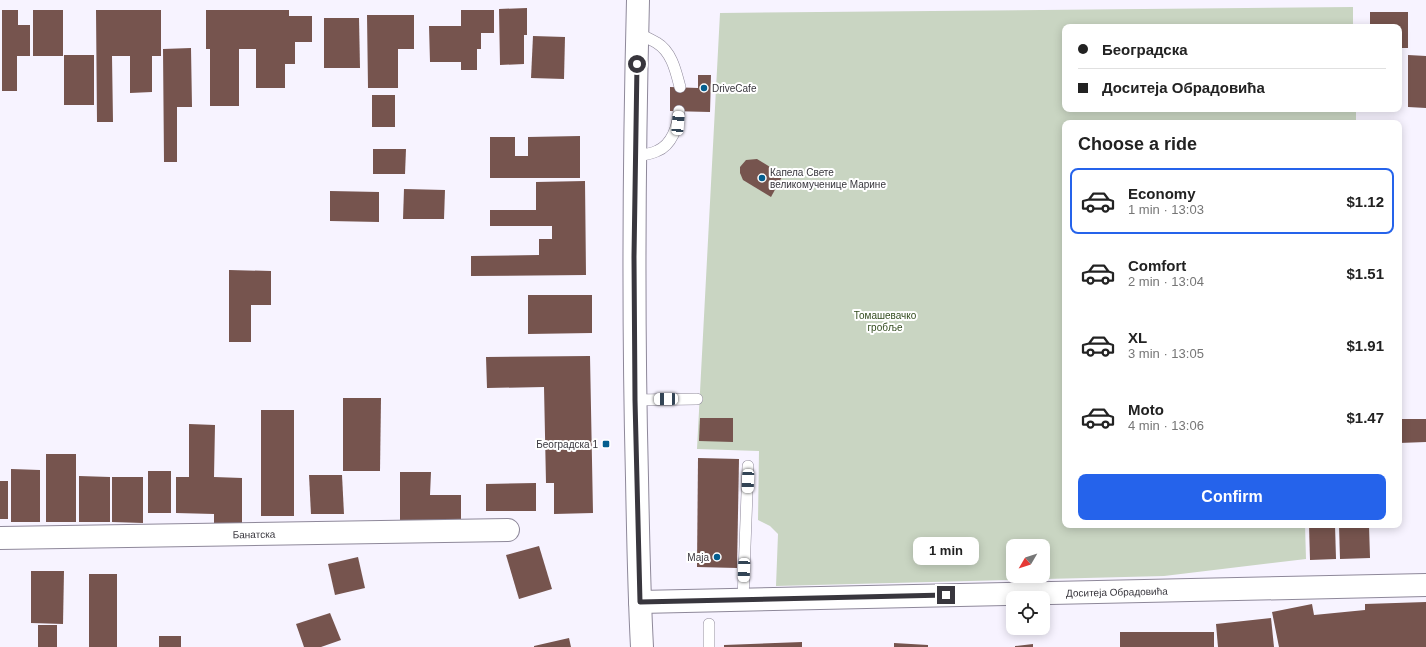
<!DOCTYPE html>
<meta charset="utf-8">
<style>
:root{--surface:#fff;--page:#f6f6f6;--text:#222;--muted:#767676;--line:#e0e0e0;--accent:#2563eb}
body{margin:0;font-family:Arial,sans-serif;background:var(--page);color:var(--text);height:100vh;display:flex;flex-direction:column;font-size:15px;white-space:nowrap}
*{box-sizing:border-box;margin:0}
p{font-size:13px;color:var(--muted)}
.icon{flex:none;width:22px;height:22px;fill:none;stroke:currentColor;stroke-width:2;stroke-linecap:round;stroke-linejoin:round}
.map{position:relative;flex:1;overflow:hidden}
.side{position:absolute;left:1062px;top:120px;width:340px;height:408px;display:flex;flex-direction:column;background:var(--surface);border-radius:8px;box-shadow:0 2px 10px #0003}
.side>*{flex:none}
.banner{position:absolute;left:1062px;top:24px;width:340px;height:88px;border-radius:8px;box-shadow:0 2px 10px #0003;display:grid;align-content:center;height:88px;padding:0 16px;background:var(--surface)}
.needle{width:26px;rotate:231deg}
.tools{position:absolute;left:1006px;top:539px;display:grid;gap:8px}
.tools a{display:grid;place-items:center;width:44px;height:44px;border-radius:8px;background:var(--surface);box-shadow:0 2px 10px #0003;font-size:20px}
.end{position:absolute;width:18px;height:18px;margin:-9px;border:5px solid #38363d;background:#fff;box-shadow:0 0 0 2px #fff}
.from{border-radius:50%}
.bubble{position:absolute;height:28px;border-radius:8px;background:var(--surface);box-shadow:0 2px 10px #0003;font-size:13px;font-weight:700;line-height:28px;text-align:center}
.car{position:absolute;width:12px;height:24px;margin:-12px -6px;border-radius:5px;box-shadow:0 0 3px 1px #0007;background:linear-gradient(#fff 24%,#345 0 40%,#fff 0 76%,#345 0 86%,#fff 0)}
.banner b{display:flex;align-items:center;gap:14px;height:38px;font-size:15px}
.banner b+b{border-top:1px solid var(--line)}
.banner i{width:10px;height:10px;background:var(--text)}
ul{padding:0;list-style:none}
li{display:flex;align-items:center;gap:12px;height:66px;margin:0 8px 6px;padding:0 8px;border:2px solid transparent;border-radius:8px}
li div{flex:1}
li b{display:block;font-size:15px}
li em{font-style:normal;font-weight:700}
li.on{border-color:var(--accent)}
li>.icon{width:36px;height:36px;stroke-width:1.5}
h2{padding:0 16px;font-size:18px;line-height:48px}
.cta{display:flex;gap:8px;margin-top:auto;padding:8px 16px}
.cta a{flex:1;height:46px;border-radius:8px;background:var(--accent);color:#fff;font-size:16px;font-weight:700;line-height:46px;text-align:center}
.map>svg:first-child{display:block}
.green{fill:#c9d5c2;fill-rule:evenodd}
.building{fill:#76544e}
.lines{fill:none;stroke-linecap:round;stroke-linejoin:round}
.service-casing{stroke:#8e889a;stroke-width:12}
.minor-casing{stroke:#8e889a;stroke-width:24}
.tertiary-casing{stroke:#8e889a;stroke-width:24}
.secondary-casing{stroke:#8e889a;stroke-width:24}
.service{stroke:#fff;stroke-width:11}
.minor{stroke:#fff;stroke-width:22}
.tertiary{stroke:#fff;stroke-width:22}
.secondary{stroke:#fff;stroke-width:22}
.route{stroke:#38363d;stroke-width:5}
.poi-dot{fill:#055e8f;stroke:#fff;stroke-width:1.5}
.labels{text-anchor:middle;stroke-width:4;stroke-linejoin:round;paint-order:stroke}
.poi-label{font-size:10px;fill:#38363d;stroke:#fff;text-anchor:start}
.park-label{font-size:10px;fill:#324b1e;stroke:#fff}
.street-label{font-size:10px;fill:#38363d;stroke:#fff}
</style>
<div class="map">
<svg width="1426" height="647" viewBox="0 0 1426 647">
<rect width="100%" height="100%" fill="#f7f3ff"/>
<path class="green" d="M 1353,7 L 1353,27 L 1065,27 L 1065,109 L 1356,109 L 1356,123 L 1065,123 L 1065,525 L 1305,525 L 1306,559 L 1164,576 L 776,586 L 778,534 L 770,526 L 758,520 L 759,451 L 697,449 L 720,13 ZM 1013,546 L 1043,546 L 1043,576 L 1013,576 Z"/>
<g class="building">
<path d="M 527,8 L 527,35 L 524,35 L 524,64 L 500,65 L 499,9 Z"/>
<path d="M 2,10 L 18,10 L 18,25 L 30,25 L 30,56 L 17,56 L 17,91 L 2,91 Z"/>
<rect x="33" y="10" width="30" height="46"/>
<path d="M 96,10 L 161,10 L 161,56 L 152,56 L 152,92 L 130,93 L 130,56 L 112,56 L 113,122 L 97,122 Z"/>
<path d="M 206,10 L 289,10 L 289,16 L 312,16 L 312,42 L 295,42 L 295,64 L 285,64 L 285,88 L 256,88 L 256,49 L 239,49 L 239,106 L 210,106 L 210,49 L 206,49 Z"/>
<path d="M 461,10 L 494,10 L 494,33 L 481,33 L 481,49 L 477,49 L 477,70 L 461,70 L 461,62 L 430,62 L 429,26 L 461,26 Z"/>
<path d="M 1370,12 L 1408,12 L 1408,48 L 1399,48 L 1399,27 L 1370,27 Z"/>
<path d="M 367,15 L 414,15 L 414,49 L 398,49 L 398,88 L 368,88 Z"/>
<path d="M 324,18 L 359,18 L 360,68 L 324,68 Z"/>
<path d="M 533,36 L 565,37 L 564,79 L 531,78 Z"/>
<path d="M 191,48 L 192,107 L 177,107 L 177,162 L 164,162 L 163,49 Z"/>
<rect x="64" y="55" width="30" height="50"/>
<path d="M 1408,55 L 1426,56 L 1426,108 L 1408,107 Z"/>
<path d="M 698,75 L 711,75 L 710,112 L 670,111 L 670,87 L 698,88 Z"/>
<rect x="372" y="95" width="23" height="32"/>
<path d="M 580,136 L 580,178 L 490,178 L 490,137 L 515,137 L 515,156 L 528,156 L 528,137 Z"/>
<path d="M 373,149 L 406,149 L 405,174 L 373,174 Z"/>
<path d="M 757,159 L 783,175 L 771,197 L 743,180 L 740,173 L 740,167 L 746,160 Z"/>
<path d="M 585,181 L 586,275 L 471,276 L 471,256 L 539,255 L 539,239 L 552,239 L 552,226 L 490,226 L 490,210 L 536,210 L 536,182 Z"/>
<path d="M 404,189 L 445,190 L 444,219 L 403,219 Z"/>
<path d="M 330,191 L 379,192 L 379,222 L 330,221 Z"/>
<path d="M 229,270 L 271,271 L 271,305 L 251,305 L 251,342 L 229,342 Z"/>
<path d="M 528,295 L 592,295 L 592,333 L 528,334 Z"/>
<path d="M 590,356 L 593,513 L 554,514 L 554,483 L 546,483 L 544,387 L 487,388 L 486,357 Z"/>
<path d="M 343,398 L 381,398 L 380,471 L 343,471 Z"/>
<rect x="261" y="410" width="33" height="106"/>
<path d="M 700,418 L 733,418 L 733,442 L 699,441 Z"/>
<path d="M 1399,419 L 1426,419 L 1426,442 L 1399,443 Z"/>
<path d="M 189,424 L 215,425 L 214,477 L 242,478 L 242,523 L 214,523 L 214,514 L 176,513 L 176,477 L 189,477 Z"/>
<rect x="46" y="454" width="30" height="68"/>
<path d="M 1399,454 L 1400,454 L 1402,513 L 1399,513 Z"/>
<path d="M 698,458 L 739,459 L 737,568 L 697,567 Z"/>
<path d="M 11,469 L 40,470 L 40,522 L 11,522 Z"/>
<rect x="148" y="471" width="23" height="42"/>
<path d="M 400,472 L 431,472 L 430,495 L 461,495 L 461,525 L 400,524 Z"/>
<path d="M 309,475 L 342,475 L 344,514 L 311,514 Z"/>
<path d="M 79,476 L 110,477 L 110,522 L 79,522 Z"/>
<path d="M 112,477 L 143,477 L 143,523 L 112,522 Z"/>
<rect x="0" y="481" width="8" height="38"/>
<path d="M 536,483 L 536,511 L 486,511 L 486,484 Z"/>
<path d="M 1309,525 L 1335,525 L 1336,559 L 1310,560 Z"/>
<path d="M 1339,525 L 1369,525 L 1370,558 L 1340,559 Z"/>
<path d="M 539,546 L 552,589 L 519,599 L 506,555 Z"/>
<path d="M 358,557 L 365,588 L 335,595 L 328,564 Z"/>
<path d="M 31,571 L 64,571 L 63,624 L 31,623 Z"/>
<rect x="89" y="574" width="28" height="73"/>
<path d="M 1426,602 L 1426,647 L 1279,647 L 1272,612 L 1312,604 L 1314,615 L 1365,610 L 1365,604 Z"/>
<path d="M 330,613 L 341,640 L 321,647 L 304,647 L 296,624 Z"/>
<path d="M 1271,618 L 1274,647 L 1218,647 L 1216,624 Z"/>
<rect x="38" y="625" width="19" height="22"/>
<rect x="1120" y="632" width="94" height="15"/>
<rect x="159" y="636" width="22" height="11"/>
<path d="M 569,638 L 571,647 L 534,647 L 534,646 Z"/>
<path d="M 802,642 L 802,647 L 724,647 L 724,645 Z"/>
<path d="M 894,643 L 928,645 L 928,647 L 894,647 Z"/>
<path d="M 1033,644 L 1033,647 L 1015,647 L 1015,646 Z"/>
</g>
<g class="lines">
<g class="service-casing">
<g id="service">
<path d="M 637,33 C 643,36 651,39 657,43 C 672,52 676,72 680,87"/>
<path d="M 636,156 C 643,155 651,154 657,151 C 672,145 678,126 679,111"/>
<path d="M 635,400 L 697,399"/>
<path d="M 743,600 L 748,466"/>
<path d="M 709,624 L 709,647"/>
</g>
</g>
<g class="minor-casing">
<g id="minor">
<path id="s1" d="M 0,538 L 508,530"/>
</g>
</g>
<g class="tertiary-casing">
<g id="tertiary">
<path id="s2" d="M 640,602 L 1426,585"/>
</g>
</g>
<g class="secondary-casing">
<path id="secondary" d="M 638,0 C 634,159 633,319 637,478 C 638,534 639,591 642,647"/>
</g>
<use href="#service" class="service"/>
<use href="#minor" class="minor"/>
<use href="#tertiary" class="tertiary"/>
<use href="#secondary" class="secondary"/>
</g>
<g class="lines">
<path class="route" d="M 637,64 L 634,257 L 635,400 L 640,602 L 946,595"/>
</g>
<g class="poi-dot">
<circle cx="704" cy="88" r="4"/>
<circle cx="762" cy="178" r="4"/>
<rect x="602" y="440" width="8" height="8" rx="2"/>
<circle cx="717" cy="557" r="4"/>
</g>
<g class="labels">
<g class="poi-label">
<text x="712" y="92">DriveCafe</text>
<text x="770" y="176">Капела Свете<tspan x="770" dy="12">великомученице Марине</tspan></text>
<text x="598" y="448" text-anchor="end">Београдска 1</text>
<text x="709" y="561" text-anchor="end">Маја</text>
</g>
<g class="park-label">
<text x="885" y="319">Томашевачко<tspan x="885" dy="12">гробље</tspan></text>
</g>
<g class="street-label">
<text dy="4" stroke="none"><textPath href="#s1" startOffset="254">Банатска</textPath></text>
<text dy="4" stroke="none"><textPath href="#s2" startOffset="477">Доситеја Обрадовића</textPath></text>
</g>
</g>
</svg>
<div class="tools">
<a><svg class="needle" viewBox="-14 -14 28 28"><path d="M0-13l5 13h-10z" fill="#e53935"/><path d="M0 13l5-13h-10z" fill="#767676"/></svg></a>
<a><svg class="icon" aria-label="locate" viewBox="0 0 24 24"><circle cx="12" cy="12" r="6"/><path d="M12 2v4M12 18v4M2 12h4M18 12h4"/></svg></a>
</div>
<i class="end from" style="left:637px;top:64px"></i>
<i class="end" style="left:946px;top:595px"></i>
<div class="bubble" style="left:913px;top:537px;width:66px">1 min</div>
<i class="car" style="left:678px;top:123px;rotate:5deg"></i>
<i class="car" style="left:666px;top:399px;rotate:269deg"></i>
<i class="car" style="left:748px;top:481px;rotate:182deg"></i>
<i class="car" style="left:744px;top:570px;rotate:182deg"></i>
<div class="banner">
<b><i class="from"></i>Београдска</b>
<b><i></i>Доситеја Обрадовића</b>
</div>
<section class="side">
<h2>Choose a ride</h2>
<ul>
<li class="on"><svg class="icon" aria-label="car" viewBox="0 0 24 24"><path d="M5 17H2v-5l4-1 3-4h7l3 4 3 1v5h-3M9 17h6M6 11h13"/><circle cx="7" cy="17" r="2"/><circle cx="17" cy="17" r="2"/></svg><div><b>Economy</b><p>1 min · 13:03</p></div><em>$1.12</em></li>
<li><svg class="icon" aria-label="car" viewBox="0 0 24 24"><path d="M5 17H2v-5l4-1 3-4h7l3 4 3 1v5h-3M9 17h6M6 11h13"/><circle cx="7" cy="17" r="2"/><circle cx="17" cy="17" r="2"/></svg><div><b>Comfort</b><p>2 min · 13:04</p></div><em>$1.51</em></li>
<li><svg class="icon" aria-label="car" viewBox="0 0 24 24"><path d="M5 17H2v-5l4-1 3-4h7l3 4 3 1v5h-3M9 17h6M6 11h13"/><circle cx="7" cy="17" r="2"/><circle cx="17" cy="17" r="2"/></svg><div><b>XL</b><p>3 min · 13:05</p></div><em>$1.91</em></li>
<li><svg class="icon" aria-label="car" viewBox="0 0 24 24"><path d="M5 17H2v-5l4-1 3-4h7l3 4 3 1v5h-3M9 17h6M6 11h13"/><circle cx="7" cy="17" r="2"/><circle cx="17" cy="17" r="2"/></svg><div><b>Moto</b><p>4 min · 13:06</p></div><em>$1.47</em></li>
</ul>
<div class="cta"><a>Confirm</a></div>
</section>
</div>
